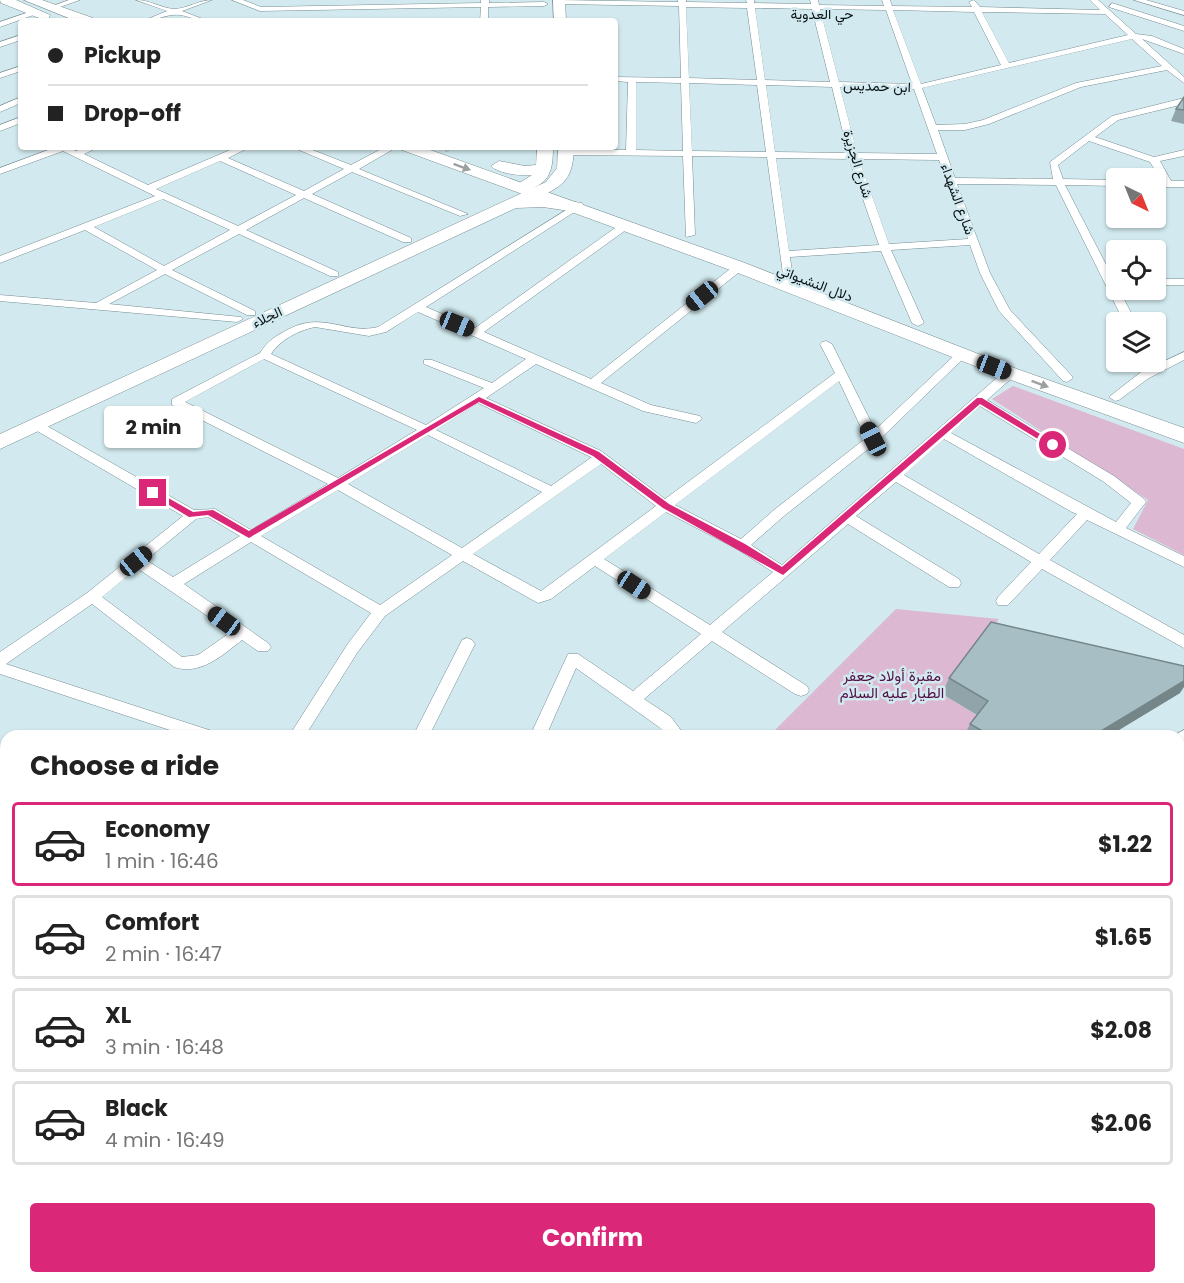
<!DOCTYPE html>
<meta charset="utf-8">
<style>
:root{--surface:#fff;--page:#f6f6f6;--text:#222;--muted:#767676;--line:#e0e0e0;--accent:#db2777}
body{margin:0;font-family:Poppins,Vazirmatn,sans-serif;background:var(--page);color:var(--text);height:100vh;display:flex;flex-direction:column;font-size:22px;white-space:nowrap}
*{box-sizing:border-box;margin:0}
p{font-size:20px;color:var(--muted)}
.icon{flex:none;width:33px;height:33px;fill:none;stroke:currentColor;stroke-width:2;stroke-linecap:round;stroke-linejoin:round}
.map{position:relative;flex:1;overflow:hidden}
.side{position:absolute;left:0px;top:730px;width:1185px;height:554px;display:flex;flex-direction:column;background:var(--surface);border-radius:18px 18px 0 0;box-shadow:0 2px 4px #0004}
.side>*{flex:none}
.banner{position:absolute;left:18px;top:18px;width:600px;height:132px;border-radius:6px;box-shadow:0 2px 4px #0004;display:grid;align-content:center;height:132px;padding:0 30px;background:var(--surface)}
.needle{width:39px;rotate:137deg}
.buttons{position:absolute;left:1106px;top:168px;display:grid;gap:12px}
.buttons a{display:grid;place-items:center;width:60px;height:60px;border-radius:6px;background:var(--surface);box-shadow:0 2px 4px #0004;font-size:30px}
.end{position:absolute;width:27px;height:27px;margin:-14px;border:8px solid #db2777;background:#fff;box-shadow:0 0 0 3px #fff}
.from{border-radius:50%}
.bubble{position:absolute;height:42px;border-radius:6px;background:var(--surface);box-shadow:0 2px 4px #0004;font-size:20px;font-weight:700;line-height:42px;text-align:center}
.car{position:absolute;width:18px;height:36px;margin:-18px -9px;border-radius:8px;box-shadow:0 0 4px 2px #0007;background:linear-gradient(#222 24%,#8ab4d8 0 40%,#222 0 76%,#8ab4d8 0 86%,#222 0)}
.banner b{display:flex;align-items:center;gap:21px;height:57px;font-size:22px}
.banner b+b{border-top:2px solid var(--line)}
.banner i{width:15px;height:15px;background:var(--text)}
ul{padding:0;list-style:none}
li{display:flex;align-items:center;gap:18px;height:84px;margin:0 12px 9px;padding:0 18px;border:3px solid var(--line);border-radius:6px}
li div{flex:1}
li b{display:block;font-size:22px}
li em{font-style:normal;font-weight:700}
li.on{border-color:var(--accent)}
li>.icon{width:54px;height:54px;stroke-width:1.5}
h2{padding:0 30px;font-size:27px;line-height:72px}
.button{display:flex;gap:12px;margin-top:auto;padding:12px 30px}
.button a{flex:1;height:69px;border-radius:6px;background:var(--accent);color:#fff;font-size:24px;font-weight:700;line-height:69px;text-align:center}
.map>svg:first-child{display:block}
.green{fill:#dcb8d2}
.lines{fill:none;stroke-linecap:round;stroke-linejoin:round}
.minor-casing{stroke:#768c91;stroke-width:1}
.primary-casing{stroke:#768c91;stroke-width:1}
.trunk-casing{stroke:#768c91;stroke-width:1}
.minor{fill:#fff;fill-rule:evenodd}
.primary{fill:#fff;fill-rule:evenodd}
.trunk{fill:#fff;fill-rule:evenodd}
.wall{fill:#90a4a9}
.shaded-wall{fill:#758689}
.building{fill:#a7bfc4;stroke:#758689;stroke-width:1.5}
.oneway{fill:#9da0a1}
.route{fill:#db2777}
.labels{text-anchor:middle;stroke-width:5;stroke-linejoin:round;paint-order:stroke}
.far-neighbourhood-label{font-size:14px;fill:#0a1214;stroke:#d2eaef}
.far-street-label{font-size:14px;fill:#0a1214;stroke:#d2eaef}
.park-label{font-size:15px;fill:#510e44;stroke:#d2eaef}
</style>
<div class="map">
<svg width="1184" height="1283" viewBox="0 0 1184 1283">
<rect width="100%" height="100%" fill="#d2eaef"/>
<g class="green">
<path d="M 1013,386 L 1184,449 L 1184,555 L 1133,529 L 1148,500 L 992,399 Z"/>
<path d="M 896,609 L 999,619 L 942,694 L 980,717 L 965,736 L 769,736 Z"/>
<path d="M 1179,773 L 1184,774 L 1184,1129 L 1179,1127 Z"/>
<path d="M 198,1278 L 289,1278 L 284,1283 L 192,1283 Z"/>
<path d="M 743,1278 L 962,1278 L 959,1283 L 747,1283 Z"/>
</g>
<g class="lines">
<g class="minor-casing">
<g id="minor">
<path d="M 69,0 L 80,0 L 51,10 L 47,8 Z"/>
<path d="M 136,0 C 150,0 161,8 174,9 C 186,9 199,0 212,0 L 182,11 L 208,21 C 196,21 183,13 173,15 C 162,16 154,21 143,21 L 167,11 Z"/>
<path d="M 232,0 L 243,0 L 261,7 L 481,3 L 481,0 L 489,0 L 489,3 L 544,2 L 548,4 L 544,6 L 488,7 L 488,21 L 480,21 L 481,7 L 260,11 Z"/>
<path d="M 558,0 L 678,2 L 678,0 L 686,0 L 686,2 L 747,3 L 746,0 L 754,0 L 754,3 L 811,4 L 810,0 L 818,0 L 819,5 L 884,6 L 882,0 L 890,0 L 892,6 L 972,7 L 969,2 L 974,0 L 980,7 L 1100,10 L 1090,0 L 1098,0 L 1136,34 L 1152,36 L 1184,49 L 1184,54 L 1142,39 L 1184,77 L 1184,83 L 1167,70 L 1081,87 L 989,124 L 965,130 L 938,130 L 955,178 L 1053,179 L 1050,162 L 1112,116 L 1184,98 L 1184,104 L 1118,120 L 1095,137 L 1154,157 L 1184,150 L 1184,156 L 1160,161 L 1171,181 L 1184,181 L 1184,187 L 1155,187 L 1155,181 L 1162,181 L 1150,162 L 1089,141 L 1058,165 L 1063,179 L 1116,180 L 1116,186 L 1065,185 L 1116,284 L 1116,290 L 1119,290 L 1136,322 L 1124,322 L 1056,185 L 957,184 L 990,273 L 1010,310 L 1071,375 L 1073,378 L 1067,382 L 1063,381 L 999,311 L 980,273 L 970,245 L 891,250 L 924,323 L 918,326 L 912,323 L 881,251 L 790,257 L 792,272 L 791,274 L 783,274 L 767,157 L 692,156 L 695,235 L 686,237 L 683,156 L 566,155 L 561,152 L 566,149 L 626,150 L 628,82 L 615,81 L 615,77 L 681,78 L 679,6 L 559,4 L 555,2 ZM 686,7 L 747,8 L 757,80 L 689,78 ZM 755,8 L 812,9 L 830,82 L 765,80 ZM 820,9 L 886,10 L 912,84 L 839,82 ZM 893,10 L 974,12 L 1001,65 L 921,84 ZM 982,12 L 1105,14 L 1128,35 L 1009,63 ZM 1132,39 L 1162,66 L 1076,83 L 983,120 L 965,124 L 936,125 L 922,88 ZM 636,82 L 681,83 L 683,151 L 636,150 ZM 689,83 L 757,85 L 766,152 L 692,151 ZM 766,85 L 832,87 L 848,153 L 775,152 ZM 840,87 L 914,89 L 937,154 L 857,153 ZM 776,158 L 849,159 L 879,245 L 789,251 ZM 859,159 L 939,160 L 968,239 L 889,244 Z"/>
<path d="M 1134,0 L 1146,0 L 1184,11 L 1184,15 Z"/>
<path d="M 1112,3 L 1184,26 L 1184,31 L 1109,7 Z"/>
<path d="M 35,10 L 42,12 L 0,27 L 0,22 Z"/>
<path d="M 21,35 L 21,40 L 0,47 L 0,42 Z"/>
<path d="M 21,66 L 21,71 L 0,78 L 0,73 Z"/>
<path d="M 21,97 L 21,103 L 0,112 L 0,106 Z"/>
<path d="M 21,117 L 21,123 L 0,131 L 0,125 Z"/>
<path d="M 56,147 L 68,147 L 76,151 L 86,147 L 99,147 L 84,154 L 148,185 L 237,147 L 250,147 L 228,158 L 304,191 L 344,169 L 292,147 L 305,147 L 351,165 L 385,147 L 397,147 L 359,169 L 468,214 L 460,216 L 352,172 L 312,194 L 411,238 L 411,242 L 403,242 L 304,198 L 246,230 L 338,272 L 338,276 L 330,276 L 239,234 L 172,270 L 255,311 L 255,315 L 247,315 L 165,274 L 109,304 L 241,317 L 243,319 L 237,322 L 0,301 L 0,295 L 96,303 L 157,270 L 85,230 L 0,263 L 0,256 L 155,196 L 63,151 L 0,174 L 0,168 ZM 220,161 L 296,195 L 238,226 L 156,189 ZM 163,199 L 230,230 L 164,266 L 94,227 Z"/>
<path d="M 443,147 L 453,147 L 447,151 Z"/>
<path d="M 576,204 L 581,207 L 579,209 L 426,307 L 475,328 L 622,223 L 630,223 L 630,227 L 484,332 L 591,379 L 735,265 L 743,265 L 743,269 L 601,383 L 651,405 L 700,416 L 702,419 L 696,423 L 643,411 L 536,364 L 486,398 L 601,451 L 665,499 L 835,373 L 820,344 L 822,342 L 826,341 L 832,344 L 875,430 L 958,352 L 966,352 L 966,356 L 877,442 L 784,516 L 751,545 L 782,565 L 1006,370 L 1014,370 L 1014,376 L 987,400 L 1114,476 L 1144,499 L 1146,502 L 1126,528 L 1184,556 L 1184,567 L 1087,520 L 1050,560 L 1184,635 L 1184,648 L 1042,569 L 1008,605 L 998,605 L 996,601 L 998,597 L 1031,562 L 896,482 L 856,516 L 959,579 L 961,583 L 959,587 L 949,587 L 848,524 L 722,632 L 807,686 L 809,690 L 807,694 L 801,696 L 795,694 L 712,641 L 644,699 L 671,717 L 685,736 L 668,736 L 659,727 L 576,668 L 546,736 L 530,736 L 568,654 L 578,654 L 633,691 L 701,634 L 595,566 L 551,599 L 538,603 L 463,561 L 385,616 L 357,653 L 305,736 L 289,736 L 347,645 L 371,613 L 251,542 L 184,584 L 268,643 L 271,647 L 268,651 L 258,651 L 242,640 C 223,655 200,676 174,667 L 92,604 L 6,664 L 212,731 L 214,736 L 188,736 L 0,674 L 0,652 L 87,593 L 183,516 L 32,428 L 30,425 L 32,422 L 40,422 L 194,510 L 215,509 L 251,530 L 328,484 L 172,405 L 172,399 L 260,353 C 268,340 276,336 289,329 C 324,311 346,335 378,327 ZM 418,312 L 526,359 L 492,383 L 432,360 L 424,360 L 424,364 L 484,388 L 426,425 L 271,354 C 280,340 299,330 315,327 L 369,336 L 386,332 ZM 264,359 L 417,430 L 338,478 L 185,402 ZM 839,381 L 866,438 L 774,510 L 741,539 L 675,505 ZM 478,403 L 591,457 L 592,457 L 551,486 L 436,430 ZM 980,406 L 1104,482 L 1131,503 L 1116,522 L 951,433 ZM 428,435 L 542,492 L 462,548 L 348,484 ZM 944,439 L 1072,512 L 1077,514 L 1039,554 L 904,475 ZM 601,464 L 656,506 L 541,591 L 473,554 ZM 338,490 L 452,555 L 380,605 L 261,536 ZM 666,512 L 737,549 L 773,572 L 710,625 L 604,559 ZM 208,517 L 240,536 L 173,577 L 146,560 L 196,519 ZM 137,568 L 231,632 L 198,655 L 182,657 L 102,597 Z"/>
<rect x="1155" y="279" width="29" height="6"/>
<path d="M 1184,352 L 1184,360 L 1149,378 L 1119,400 L 1115,401 L 1109,397 L 1141,372 Z"/>
<path d="M 467,638 L 472,640 L 475,644 L 429,736 L 413,736 L 462,640 Z"/>
<path d="M 1184,730 L 1184,745 L 1179,747 L 1179,736 L 1173,736 Z"/>
<path d="M 6,777 L 6,793 L 0,795 L 0,779 Z"/>
<path d="M 6,885 L 6,903 L 0,905 L 0,887 Z"/>
<path d="M 6,1010 L 6,1031 L 0,1034 L 0,1013 Z"/>
<path d="M 6,1092 L 6,1112 L 0,1113 L 0,1093 Z"/>
<path d="M 1179,1195 L 1184,1197 L 1184,1224 L 1179,1222 Z"/>
<path d="M 6,1221 L 6,1243 L 0,1245 L 0,1223 Z"/>
<rect x="33" y="1278" width="22" height="5"/>
<path d="M 121,1278 L 146,1278 L 144,1283 L 119,1283 Z"/>
<path d="M 529,1278 L 553,1278 L 551,1283 L 527,1283 Z"/>
<path d="M 707,1278 L 731,1278 L 733,1283 L 709,1283 Z"/>
</g>
</g>
<g class="primary-casing">
<g id="primary">
<path d="M 0,0 L 16,0 L 50,15 L 49,18 L 39,18 L 1,3 Z"/>
<path d="M 24,0 L 42,0 L 93,18 L 94,21 L 76,21 Z"/>
<path d="M 399,147 L 422,147 L 745,263 L 1017,369 L 1184,428 L 1184,443 L 1003,377 L 733,271 L 402,150 Z"/>
</g>
</g>
<g class="trunk-casing">
<g id="trunk">
<path d="M 553,0 L 565,0 L 566,21 L 554,21 Z"/>
<path d="M 537,147 L 553,147 C 553,173 549,185 521,192 L 513,187 L 532,175 C 521,176 499,174 491,166 L 499,161 L 525,166 L 536,165 Z"/>
<path d="M 558,147 L 574,147 C 573,177 566,185 539,197 L 582,203 L 584,207 L 582,211 L 576,212 L 543,207 L 516,208 L 0,449 L 0,434 L 546,182 L 557,168 Z"/>
</g>
</g>
<use href="#minor" class="minor"/>
<use href="#primary" class="primary"/>
<use href="#trunk" class="trunk"/>
</g>
<g class="wall">
<path d="M 1184,97 L 1184,124 L 1171,121 L 1176,109 Z"/>
<path d="M 949,678 L 1180,693 L 1109,736 L 964,736 L 970,724 L 977,715 L 942,694 Z"/>
</g>
<path class="shaded-wall" d="M 1184,681 L 1184,687 L 1180,693 L 1109,736 L 1093,736 Z"/>
<g class="building">
<path d="M 1184,97 L 1184,110 L 1176,109 Z"/>
<path d="M 991,622 L 1184,666 L 1184,681 L 1093,736 L 991,736 L 970,724 L 988,701 L 949,678 Z"/>
</g>
<defs><path id="oneway-solid" d="M-6-.8H1V-3.2L6.5 0L1 3.2V.8H-6Z" transform="scale(1.5)"/></defs>
<g class="oneway">
<use href="#oneway-solid" transform="translate(462 167) rotate(20)"/>
<use href="#oneway-solid" transform="translate(1040 384) rotate(20)"/>
</g>
<path class="route" d="M 479,397 L 599,452 L 669,504 L 745,544 L 782,567 L 977,398 L 982,398 L 1058,445 L 1051,447 L 980,404 L 783,575 L 663,508 L 593,456 L 479,402 L 249,538 L 208,515 L 189,517 L 149,493 L 156,491 L 193,512 L 213,510 L 249,531 Z"/>
<g class="labels">
<g class="far-neighbourhood-label">
<text x="822" y="19">حي العدوية</text>
</g>
<g class="far-street-label">
<text transform="translate(877 86) rotate(2)" y="5">ابن حمديس</text>
<text transform="translate(858 164) rotate(73)" y="5">شارع الجزيرة</text>
<text transform="translate(958 199) rotate(70)" y="5">شارع الشهداء</text>
<text transform="translate(815 283) rotate(21)" y="5">دلال النشيواتي</text>
<text transform="translate(267 317) rotate(-25)" y="5">الجلاء</text>
</g>
<g class="park-label">
<text x="892" y="681">مقبرة أولاد جعفر<tspan x="892" dy="17">الطيار عليه السلام</tspan></text>
</g>
</g>
</svg>
<div class="buttons">
<a><svg class="needle" viewBox="-14 -14 28 28"><path d="M0-13l5 13h-10z" fill="#e53935"/><path d="M0 13l5-13h-10z" fill="#767676"/></svg></a>
<a><svg class="icon" aria-label="locate" viewBox="0 0 24 24"><circle cx="12" cy="12" r="6"/><path d="M12 2v4M12 18v4M2 12h4M18 12h4"/></svg></a>
<a><svg class="icon" aria-label="layers" viewBox="0 0 24 24"><path d="M12 4l9 5-9 5-9-5zM3 14l9 5 9-5"/></svg></a>
</div>
<i class="end from" style="left:1053px;top:445px"></i>
<i class="end" style="left:153px;top:493px"></i>
<div class="bubble" style="left:104px;top:406px;width:99px">2 min</div>
<i class="car" style="left:702px;top:296px;rotate:231deg"></i>
<i class="car" style="left:457px;top:324px;rotate:112deg"></i>
<i class="car" style="left:994px;top:367px;rotate:111deg"></i>
<i class="car" style="left:873px;top:439px;rotate:333deg"></i>
<i class="car" style="left:136px;top:561px;rotate:51deg"></i>
<i class="car" style="left:634px;top:585px;rotate:123deg"></i>
<i class="car" style="left:224px;top:621px;rotate:306deg"></i>
<div class="banner">
<b><i class="from"></i>Pickup</b>
<b><i></i>Drop-off</b>
</div>
<section class="side">
<h2>Choose a ride</h2>
<ul>
<li class="on"><svg class="icon" aria-label="car" viewBox="0 0 24 24"><path d="M5 17H2v-5l4-1 3-4h7l3 4 3 1v5h-3M9 17h6M6 11h13"/><circle cx="7" cy="17" r="2"/><circle cx="17" cy="17" r="2"/></svg><div><b>Economy</b><p>1 min · 16:46</p></div><em>$1.22</em></li>
<li><svg class="icon" aria-label="car" viewBox="0 0 24 24"><path d="M5 17H2v-5l4-1 3-4h7l3 4 3 1v5h-3M9 17h6M6 11h13"/><circle cx="7" cy="17" r="2"/><circle cx="17" cy="17" r="2"/></svg><div><b>Comfort</b><p>2 min · 16:47</p></div><em>$1.65</em></li>
<li><svg class="icon" aria-label="car" viewBox="0 0 24 24"><path d="M5 17H2v-5l4-1 3-4h7l3 4 3 1v5h-3M9 17h6M6 11h13"/><circle cx="7" cy="17" r="2"/><circle cx="17" cy="17" r="2"/></svg><div><b>XL</b><p>3 min · 16:48</p></div><em>$2.08</em></li>
<li><svg class="icon" aria-label="car" viewBox="0 0 24 24"><path d="M5 17H2v-5l4-1 3-4h7l3 4 3 1v5h-3M9 17h6M6 11h13"/><circle cx="7" cy="17" r="2"/><circle cx="17" cy="17" r="2"/></svg><div><b>Black</b><p>4 min · 16:49</p></div><em>$2.06</em></li>
</ul>
<div class="button"><a>Confirm</a></div>
</section>
</div>
